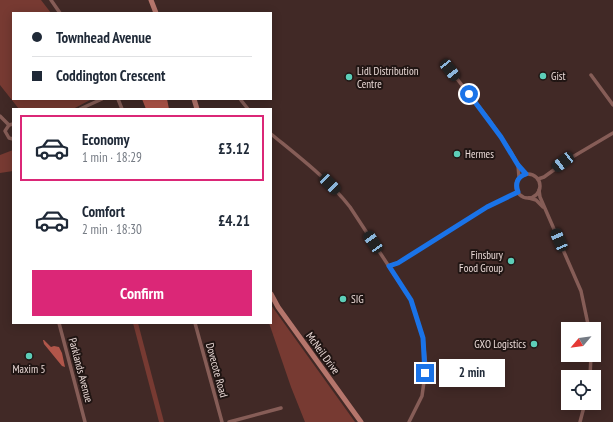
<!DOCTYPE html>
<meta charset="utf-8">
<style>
:root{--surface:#fff;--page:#f2f2f3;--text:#1f2937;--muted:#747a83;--line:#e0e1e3;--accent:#db2777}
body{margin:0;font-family:"PT Sans Narrow",sans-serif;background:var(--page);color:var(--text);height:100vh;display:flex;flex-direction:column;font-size:15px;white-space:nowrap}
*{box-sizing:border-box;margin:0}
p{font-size:13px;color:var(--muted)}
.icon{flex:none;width:22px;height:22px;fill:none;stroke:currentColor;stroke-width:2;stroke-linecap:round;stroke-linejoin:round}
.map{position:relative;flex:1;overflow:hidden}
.details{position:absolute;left:12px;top:108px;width:260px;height:216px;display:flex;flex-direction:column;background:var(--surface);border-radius:0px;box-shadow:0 2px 10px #0003}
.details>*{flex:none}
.banner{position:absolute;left:12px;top:12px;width:260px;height:88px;border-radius:0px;box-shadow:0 2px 10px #0003;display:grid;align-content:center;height:88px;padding:0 20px;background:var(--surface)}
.needle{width:26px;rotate:241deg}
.buttons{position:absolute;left:561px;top:322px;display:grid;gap:8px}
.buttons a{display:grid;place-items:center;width:40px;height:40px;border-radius:0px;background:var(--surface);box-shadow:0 2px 10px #0003;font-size:20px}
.end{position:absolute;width:18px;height:18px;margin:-9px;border:5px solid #1a73e8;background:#fff;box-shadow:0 0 0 2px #fff}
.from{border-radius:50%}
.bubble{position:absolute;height:28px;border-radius:0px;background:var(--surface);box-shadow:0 2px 10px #0003;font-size:13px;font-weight:700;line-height:28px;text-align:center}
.car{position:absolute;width:12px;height:24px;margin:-12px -6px;border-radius:5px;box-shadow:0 0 3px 1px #0007;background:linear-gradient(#222 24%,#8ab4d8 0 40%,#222 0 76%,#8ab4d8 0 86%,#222 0)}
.banner b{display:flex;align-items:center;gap:14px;height:38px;font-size:15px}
.banner b+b{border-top:1px solid var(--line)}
.banner i{width:10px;height:10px;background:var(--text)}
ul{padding:7px 0 0;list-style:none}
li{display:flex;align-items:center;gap:12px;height:66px;margin:0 8px 6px;padding:0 12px;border:2px solid transparent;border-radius:0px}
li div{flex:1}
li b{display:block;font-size:15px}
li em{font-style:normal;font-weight:700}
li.on{border-color:var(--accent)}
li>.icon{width:36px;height:36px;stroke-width:1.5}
.primary-button{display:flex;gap:8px;margin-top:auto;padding:8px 20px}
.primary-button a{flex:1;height:46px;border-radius:0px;background:var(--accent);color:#fff;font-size:16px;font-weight:700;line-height:46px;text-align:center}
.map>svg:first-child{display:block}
.green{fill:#773a32}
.water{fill:#b1564a}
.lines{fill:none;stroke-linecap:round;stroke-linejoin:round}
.street{stroke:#865d57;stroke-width:3.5}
.secondary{stroke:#b6766c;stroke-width:5}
.route{stroke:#1a73e8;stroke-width:5}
.poi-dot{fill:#5dceb8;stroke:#201513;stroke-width:1.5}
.labels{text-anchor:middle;stroke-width:4;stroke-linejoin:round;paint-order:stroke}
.poi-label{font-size:11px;fill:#e9d9d6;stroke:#201513;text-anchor:start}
.street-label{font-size:11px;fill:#e9d9d6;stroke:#201513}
</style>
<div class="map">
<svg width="613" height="422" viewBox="0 0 613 422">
<rect width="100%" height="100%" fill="#412926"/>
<g class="green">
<path d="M 0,0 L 41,0 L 51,13 L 13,13 L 13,99 L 92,99 L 73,109 L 19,109 L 0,85 Z"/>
<path d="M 13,150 L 13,171 L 0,173 L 0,155 Z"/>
<path d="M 271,305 L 355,422 L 305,422 L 291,387 L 269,323 L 271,323 Z"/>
<path d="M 133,323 L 138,323 L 164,422 L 159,422 Z"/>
</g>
<g class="water">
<path d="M 142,99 L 167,99 L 169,109 L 146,109 Z"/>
<path d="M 43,340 L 44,340 L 51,347 L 54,346 L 59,347 L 62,353 L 65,367 L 62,366 L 44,344 Z"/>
</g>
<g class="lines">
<g class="street">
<path d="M 51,0 L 60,13"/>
<path d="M 445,68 L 450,70 L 488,118 L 511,152 L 518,165 L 519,177"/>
<path d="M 591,75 L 613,105"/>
<path d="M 118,99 L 122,109"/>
<path d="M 240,99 L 248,109"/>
<path d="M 80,109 L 102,99"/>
<path d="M 0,116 L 9,125"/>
<path d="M 13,124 L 9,125 L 5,131 L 9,138 L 13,139"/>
<path d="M 271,134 C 299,157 327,178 350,207 L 411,300 L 423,338 L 426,367 L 422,396 L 409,422"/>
<circle cx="528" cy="186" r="12"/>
<path d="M 538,179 L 544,177 L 569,159 L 613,133"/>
<path d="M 539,190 L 540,197 L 581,291 L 589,329"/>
<path d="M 529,198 L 536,200 L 543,207"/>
<path d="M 389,266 L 398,263 L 487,207 L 518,192"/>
<path d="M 59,323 L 85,422"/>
<path d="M 195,323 L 222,422"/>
<path d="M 590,377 L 591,355"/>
<path d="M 229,422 L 281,408"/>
<path d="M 580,422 L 585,403"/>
</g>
<g class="secondary">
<path d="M 151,0 L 156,13"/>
<path d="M 194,99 L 197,109"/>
<path d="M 271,294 L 278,307 L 361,422"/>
</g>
</g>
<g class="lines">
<path class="route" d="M 425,373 L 423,338 L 411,300 L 389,266 L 398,263 L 487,207 L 518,192 C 515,184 517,177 526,174 L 518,165 L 501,137 L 469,94"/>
</g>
<g class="poi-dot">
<circle cx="543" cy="76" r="4"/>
<circle cx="349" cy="77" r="4"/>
<circle cx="457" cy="154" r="4"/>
<circle cx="511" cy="261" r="4"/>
<circle cx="343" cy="299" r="4"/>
<circle cx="534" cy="344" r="4"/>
<circle cx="29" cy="356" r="4"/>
</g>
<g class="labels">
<g class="poi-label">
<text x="357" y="75">Lidl Distribution<tspan x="357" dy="13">Centre</tspan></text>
<text x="551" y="80">Gist</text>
<text x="465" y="158">Hermes</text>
<text x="503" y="259" text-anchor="end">Finsbury<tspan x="503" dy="13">Food Group</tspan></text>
<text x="351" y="303">SIG</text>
<text x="526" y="348" text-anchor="end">GXO Logistics</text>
<text x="29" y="373" text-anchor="middle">Maxim 5</text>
</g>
<g class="street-label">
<text transform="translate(323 353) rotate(54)" y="4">McNeil Drive</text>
<text transform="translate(81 370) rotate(75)" y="4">Parklands Avenue</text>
<text transform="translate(217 370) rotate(75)" y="4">Dovecote Road</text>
</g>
</g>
</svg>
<div class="buttons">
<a><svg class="needle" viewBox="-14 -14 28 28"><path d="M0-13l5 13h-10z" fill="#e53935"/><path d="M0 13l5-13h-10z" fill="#747a83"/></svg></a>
<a><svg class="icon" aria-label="locate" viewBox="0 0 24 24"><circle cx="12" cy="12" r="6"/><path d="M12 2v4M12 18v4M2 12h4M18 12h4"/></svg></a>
</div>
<i class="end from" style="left:469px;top:94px"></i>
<i class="end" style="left:425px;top:373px"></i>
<div class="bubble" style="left:439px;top:359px;width:66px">2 min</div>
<i class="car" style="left:450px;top:70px;rotate:142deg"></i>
<i class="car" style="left:563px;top:162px;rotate:232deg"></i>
<i class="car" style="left:330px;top:184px;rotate:135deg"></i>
<i class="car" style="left:559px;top:240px;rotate:337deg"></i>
<i class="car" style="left:373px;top:242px;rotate:326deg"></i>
<div class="banner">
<b><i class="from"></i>Townhead Avenue</b>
<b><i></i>Coddington Crescent</b>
</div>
<section class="details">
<ul>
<li class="on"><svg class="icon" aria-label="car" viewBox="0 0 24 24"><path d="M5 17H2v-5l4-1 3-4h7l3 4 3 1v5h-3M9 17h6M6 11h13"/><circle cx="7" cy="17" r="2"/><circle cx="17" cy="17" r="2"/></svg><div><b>Economy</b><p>1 min · 18:29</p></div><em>£3.12</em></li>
<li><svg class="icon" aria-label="car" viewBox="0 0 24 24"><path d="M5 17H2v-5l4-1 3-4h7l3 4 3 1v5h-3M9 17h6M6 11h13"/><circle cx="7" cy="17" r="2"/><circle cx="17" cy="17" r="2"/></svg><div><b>Comfort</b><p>2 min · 18:30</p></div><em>£4.21</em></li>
</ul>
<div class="primary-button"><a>Confirm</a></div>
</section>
</div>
